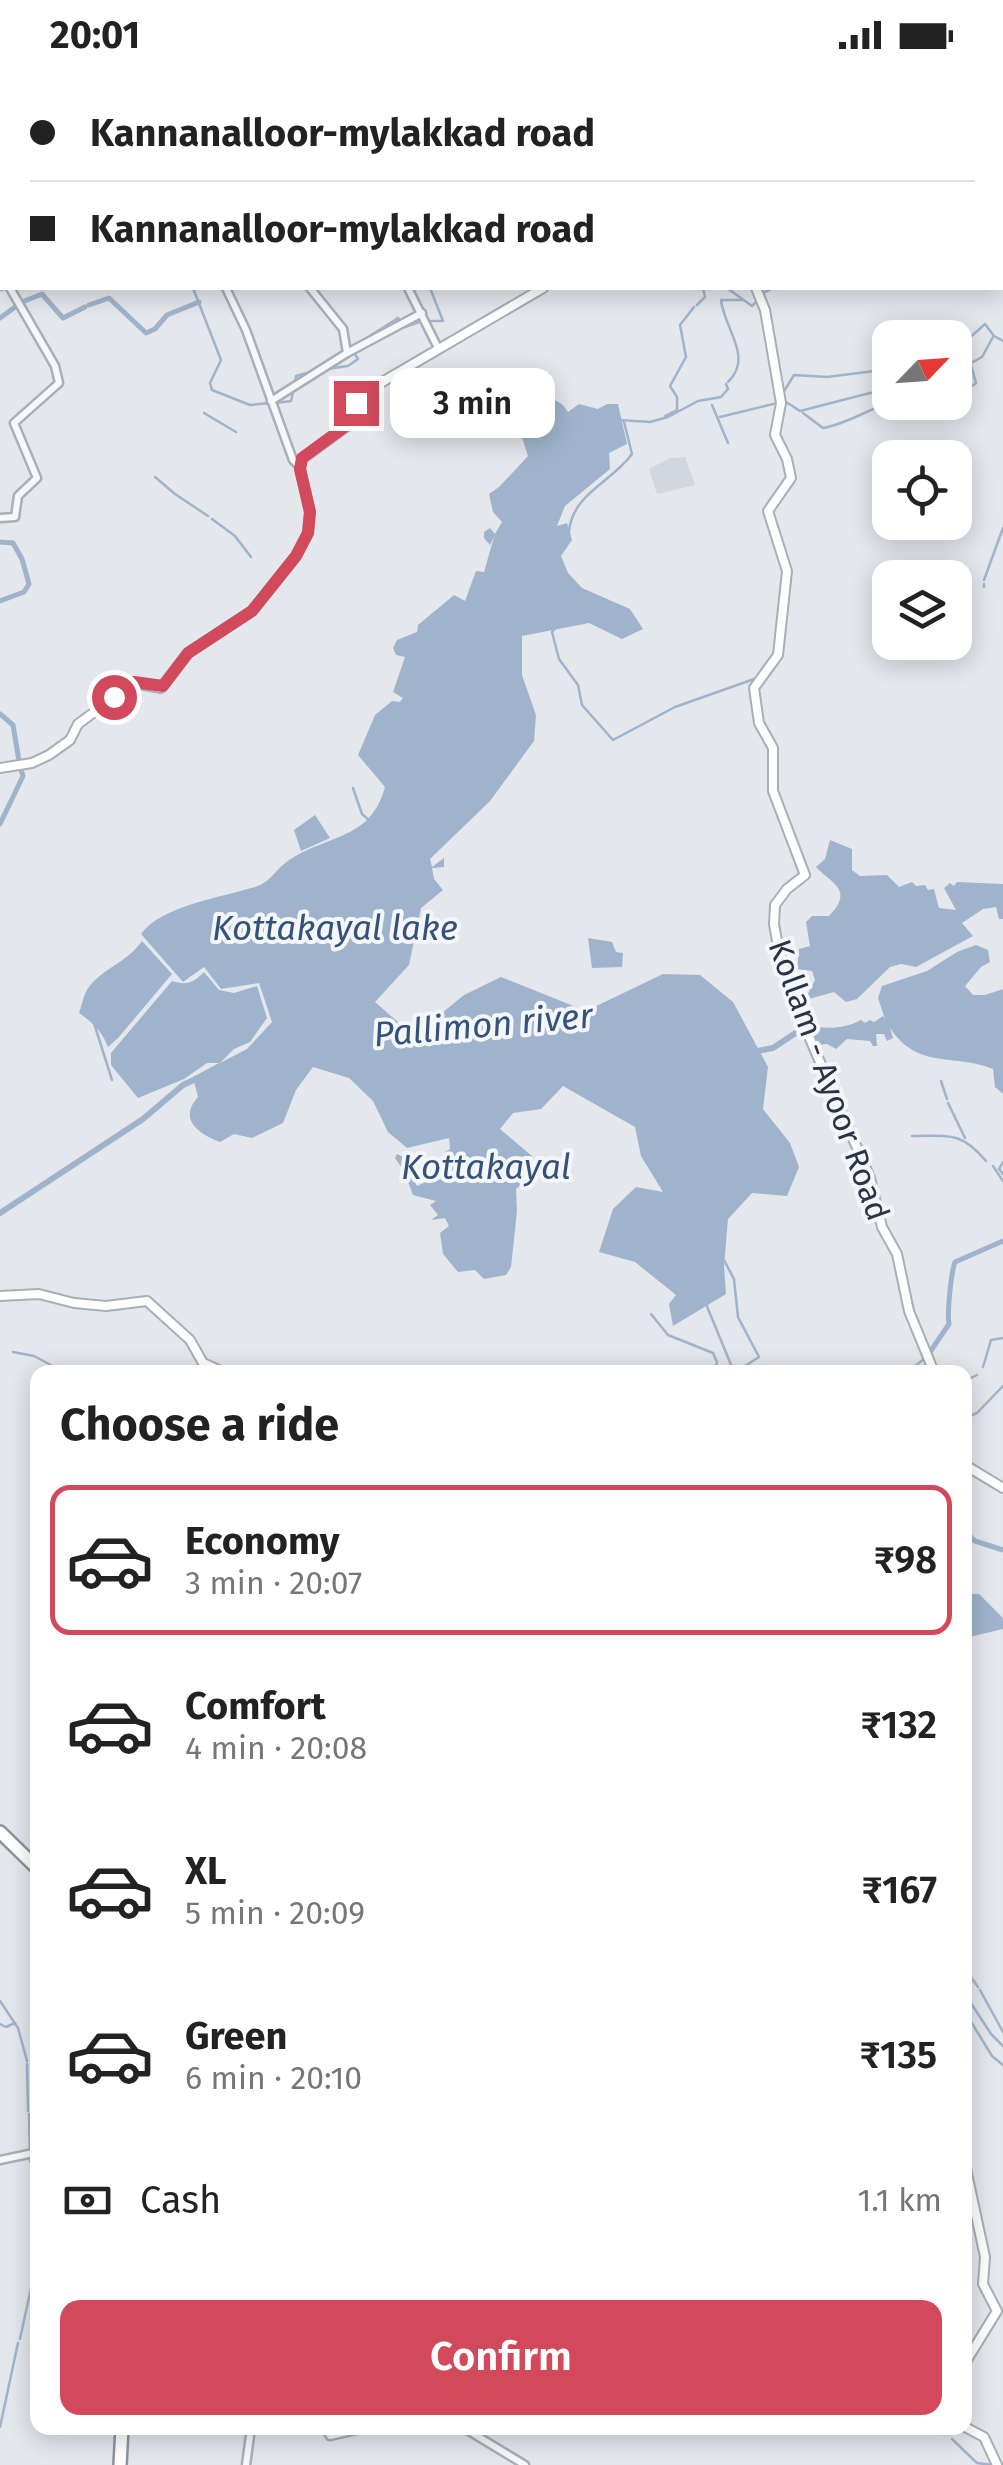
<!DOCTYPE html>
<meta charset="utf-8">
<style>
:root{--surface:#fff;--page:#f2f2f2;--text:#222;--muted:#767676;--line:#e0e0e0;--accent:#d1495b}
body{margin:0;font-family:"Fira Sans",sans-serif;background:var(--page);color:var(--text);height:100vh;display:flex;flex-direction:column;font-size:38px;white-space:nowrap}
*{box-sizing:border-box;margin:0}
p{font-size:32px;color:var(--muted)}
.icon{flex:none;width:55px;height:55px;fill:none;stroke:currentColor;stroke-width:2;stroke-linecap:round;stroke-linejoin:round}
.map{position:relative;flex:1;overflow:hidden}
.panel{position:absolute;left:30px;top:1295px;width:942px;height:1070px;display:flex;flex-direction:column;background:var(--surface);border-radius:20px;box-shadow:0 5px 25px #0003}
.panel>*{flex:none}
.hud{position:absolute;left:0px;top:0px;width:1005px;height:220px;box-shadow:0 5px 25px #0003;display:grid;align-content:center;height:220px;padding:0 30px;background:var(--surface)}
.needle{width:65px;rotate:65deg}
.tools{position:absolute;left:872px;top:250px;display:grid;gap:20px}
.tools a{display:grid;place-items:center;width:100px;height:100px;border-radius:20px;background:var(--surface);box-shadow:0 5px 25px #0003;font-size:50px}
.end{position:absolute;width:45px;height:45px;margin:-22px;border:12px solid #d1495b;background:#fff;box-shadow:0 0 0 5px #fff}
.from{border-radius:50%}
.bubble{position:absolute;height:70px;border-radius:20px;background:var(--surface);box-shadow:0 5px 25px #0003;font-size:32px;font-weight:600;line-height:70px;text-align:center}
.hud b{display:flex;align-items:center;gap:35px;height:95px;font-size:38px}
.hud b+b{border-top:2px solid var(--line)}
.hud i{width:25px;height:25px;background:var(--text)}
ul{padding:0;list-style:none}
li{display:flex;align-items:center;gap:30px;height:150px;margin:0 20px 15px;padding:0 10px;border:5px solid transparent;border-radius:20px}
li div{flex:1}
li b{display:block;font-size:38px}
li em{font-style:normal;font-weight:600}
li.on{border-color:var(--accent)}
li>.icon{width:90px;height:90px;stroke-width:1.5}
h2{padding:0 30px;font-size:45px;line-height:120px}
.pay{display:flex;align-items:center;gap:25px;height:110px;padding:0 30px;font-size:38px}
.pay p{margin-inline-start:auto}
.button{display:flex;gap:20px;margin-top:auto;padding:20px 30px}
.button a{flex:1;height:115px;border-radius:20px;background:var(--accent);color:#fff;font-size:40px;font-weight:600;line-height:115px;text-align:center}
.status{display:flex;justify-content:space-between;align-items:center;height:70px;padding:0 50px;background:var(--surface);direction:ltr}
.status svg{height:28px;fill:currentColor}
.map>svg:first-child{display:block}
.built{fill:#d2d6de}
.water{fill:#9fb4cc}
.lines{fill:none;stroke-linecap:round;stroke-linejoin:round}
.stream{stroke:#9fb4cc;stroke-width:2.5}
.canal{stroke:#9fb4cc;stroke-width:5}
.river{stroke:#9fb4cc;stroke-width:6}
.tertiary-casing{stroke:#a9aeb7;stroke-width:11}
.secondary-casing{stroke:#a9aeb7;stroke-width:12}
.primary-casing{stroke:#a3abb8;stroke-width:15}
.trunk-casing{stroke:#8b94a3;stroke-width:16}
.tertiary{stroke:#f7f8fa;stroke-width:6}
.secondary{stroke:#fff;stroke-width:8}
.primary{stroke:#fff;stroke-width:10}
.trunk{stroke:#fff;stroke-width:11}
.route{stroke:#d1495b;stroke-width:12}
.labels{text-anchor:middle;stroke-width:8;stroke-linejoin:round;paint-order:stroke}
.street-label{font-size:32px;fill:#2b3445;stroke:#f4f6f9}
.water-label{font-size:35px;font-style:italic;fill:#34527a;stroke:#f4f6f9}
</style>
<div class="status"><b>20:01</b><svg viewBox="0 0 49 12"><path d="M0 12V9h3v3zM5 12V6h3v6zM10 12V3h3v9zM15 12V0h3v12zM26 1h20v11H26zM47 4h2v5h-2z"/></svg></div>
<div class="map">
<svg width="1003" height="2395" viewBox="0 0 1003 2395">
<rect width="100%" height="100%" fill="#e4e7ec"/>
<path class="built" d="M 685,387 L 695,415 L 657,424 L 649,399 L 670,388 Z"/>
<g class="water">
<path d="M 528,327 L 548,337 L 555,330 L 563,335 L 568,342 L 579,334 L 598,339 L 607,334 L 618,334 L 627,374 L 609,383 L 610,399 L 565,436 L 557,456 L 567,453 L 572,470 L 561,486 L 568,503 L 582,518 L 630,539 L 643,559 L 622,569 L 589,553 L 522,566 L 522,605 L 536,645 L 534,671 L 490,731 L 430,789 L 432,797 L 444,788 L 444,797 L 432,798 L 434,809 L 443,820 L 421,838 L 409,895 L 375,932 L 407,960 L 431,952 L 464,925 L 501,907 L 586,941 L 663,904 L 700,905 L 733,932 L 768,997 L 763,1039 L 790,1073 L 799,1097 L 787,1126 L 752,1123 L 728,1149 L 724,1196 L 726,1224 L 673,1256 L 669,1234 L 676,1225 L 635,1192 L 599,1182 L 613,1139 L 636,1117 L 663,1122 L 641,1086 L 635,1057 L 563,1016 L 541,1039 L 513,1043 L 500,1059 L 532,1086 L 533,1105 L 516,1119 L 517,1141 L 511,1197 L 506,1205 L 484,1209 L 475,1200 L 458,1202 L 443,1184 L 440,1163 L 449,1156 L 445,1148 L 431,1150 L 438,1145 L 430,1135 L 436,1131 L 413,1125 L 404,1101 L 395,1088 L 397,1084 L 403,1087 L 417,1116 L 432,1109 L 450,1110 L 445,1082 L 450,1079 L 449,1068 L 407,1078 L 388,1062 L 373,1031 L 349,1008 L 313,997 L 296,1020 L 283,1053 L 252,1068 L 234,1064 L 220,1072 C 196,1063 179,1048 198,1027 L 193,1007 L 219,993 L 207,993 L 184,1009 L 138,1028 L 111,995 L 111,983 L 172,911 C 187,916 194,912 204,902 L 219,920 L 234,923 L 257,916 L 267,948 L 250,972 L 234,979 L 220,993 L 247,979 L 272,952 L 259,913 L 221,919 L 204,897 L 183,912 L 141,864 C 161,836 222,827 255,817 C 270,812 273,803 284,794 C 322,764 370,773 385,717 L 358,685 L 375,645 L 392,631 L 400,632 L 403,628 L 393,622 L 405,587 L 396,585 L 393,578 L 397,570 L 417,562 L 418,555 L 454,525 L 465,531 L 476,501 L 484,502 L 494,467 L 490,475 L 484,468 L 484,462 L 490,458 L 495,464 L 502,452 L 493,442 L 489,424 L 499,417 L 528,386 L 516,349 Z"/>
<path d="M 315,745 L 330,768 L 301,781 L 294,760 Z"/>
<path d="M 830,770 L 852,779 L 852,800 L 860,806 L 887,805 L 899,817 L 912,812 L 916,816 L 925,815 L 928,820 L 934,819 L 939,838 L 956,840 L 944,818 L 950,813 L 954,816 L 957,812 L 1003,814 L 1003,849 L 999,849 L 996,837 L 983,839 L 962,853 L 973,866 L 916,897 L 901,894 L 890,897 L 857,929 L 846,932 L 834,922 L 805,930 L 815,910 L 812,901 L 797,899 L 799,879 L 810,876 L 806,852 L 812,846 L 829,846 C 855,820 831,813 816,797 L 825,789 Z"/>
<path d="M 588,868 L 612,872 L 616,882 L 623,883 L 622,897 L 592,898 Z"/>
<path d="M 142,871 L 172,904 L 118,968 L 108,977 C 102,961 93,953 79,943 C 82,936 83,926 87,920 C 99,900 127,893 142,871 Z"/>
<path d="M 976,875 L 988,880 L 990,892 L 981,897 L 965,916 L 973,925 L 985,925 L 1003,919 L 1003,1024 L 995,1017 L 993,999 C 953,983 918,1000 890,958 L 893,968 L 887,971 L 884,964 L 876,964 L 877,976 L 873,976 L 870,971 L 847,969 L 836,979 L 827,974 L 817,975 L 806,954 C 823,960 845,959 861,950 L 865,953 L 870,950 L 874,952 L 883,946 L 885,949 L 878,928 L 882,916 L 927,901 L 957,882 Z"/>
<path d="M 965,1524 L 979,1524 L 1003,1548 L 1003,1559 L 965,1568 Z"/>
</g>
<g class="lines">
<g class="stream">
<path d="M 683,0 L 684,1"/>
<path d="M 990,0 L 991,2"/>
<path d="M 824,2 L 828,0"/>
<path d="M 1002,16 L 1003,17"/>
<path d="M 0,68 L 2,68"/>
<path d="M 0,103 L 2,103"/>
<path d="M 193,218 L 221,290 L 210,313 L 212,320 L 250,335 L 270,333"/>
<path d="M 727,218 L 752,236 L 757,231"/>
<path d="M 763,223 L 773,218"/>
<path d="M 697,235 L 705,227 L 703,218"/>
<path d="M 354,276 L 398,248 L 405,257 L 422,251 L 443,251 L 430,218"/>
<path d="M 955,281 L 985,254 L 994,266 L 1003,271"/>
<path d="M 327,299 L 348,296 L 358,289 L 353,281"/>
<path d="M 955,302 L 982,287 L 993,267"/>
<path d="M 728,312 C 754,287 724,259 721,230 L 743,230"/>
<path d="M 295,314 L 296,306 L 314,301"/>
<path d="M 783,323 L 794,305 L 827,307 L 890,299"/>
<path d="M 955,324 L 963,323 L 976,313 L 971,295"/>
<path d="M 783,330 L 800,341 L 870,323 L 890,322"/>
<path d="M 930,332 L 930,339 L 942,332"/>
<path d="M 275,333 L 291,331 L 293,322"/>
<path d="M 712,335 L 728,373"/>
<path d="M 204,343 L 236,362"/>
<path d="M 803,343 L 823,358 C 847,354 868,339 892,332"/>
<path d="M 665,346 L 677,340 L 677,327 L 670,316 L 686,287 L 680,255 L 694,237"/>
<path d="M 720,347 L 777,333 L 773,358"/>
<path d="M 619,350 L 650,352 L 668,347 L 698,331 L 721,327 L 728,319 L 726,314"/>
<path d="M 155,407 L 175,424 L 208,446"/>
<path d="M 212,449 L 235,466 L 251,487"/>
<path d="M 569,462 C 572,424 612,412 632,384 L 624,352"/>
<path d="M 984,510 L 1003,458"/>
<path d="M 984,517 L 984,514"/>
<path d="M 556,557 L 552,562 L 559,589 L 578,615 L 582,635 L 613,670 L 675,637 L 757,608"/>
<path d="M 353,718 L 362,744 L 369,750"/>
<path d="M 93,950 L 112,1010"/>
<path d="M 941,1011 L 947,1029"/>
<path d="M 948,1033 L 965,1068"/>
<path d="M 912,1066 C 949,1066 961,1061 986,1091"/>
<path d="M 1003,1092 L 999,1099 L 1003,1104"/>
<path d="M 993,1096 L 1003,1111"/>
<path d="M 724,1190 L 734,1209 L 738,1247 L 759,1287 L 745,1296"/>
<path d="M 706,1234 L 734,1302"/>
<path d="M 651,1244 L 668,1265 L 713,1283 L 717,1292 L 714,1302"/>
<path d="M 13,1282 L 34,1286 L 64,1302"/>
<path d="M 983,1297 L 991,1270 L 1003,1268"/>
<path d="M 908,1302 L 925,1288"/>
<path d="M 965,1311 L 977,1305"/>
<path d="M 965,1341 L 970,1346 L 977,1343 L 1003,1316"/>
<path d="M 965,1899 L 978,1917"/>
<path d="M 980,1920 L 1003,1962"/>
<path d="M 965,1924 L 991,1964 L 1003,1976"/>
<path d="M 0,1931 L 18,1958 L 27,1991"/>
<path d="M 965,1942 L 992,1986 L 1003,1995"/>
<path d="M 0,1954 L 6,1957 L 15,1953"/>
<path d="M 27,1994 L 28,2041"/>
<path d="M 29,2044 L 30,2091 L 38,2106"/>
<path d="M 20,2269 L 36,2195 L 32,2164 L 38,2125"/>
<path d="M 0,2357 L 18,2273"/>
<path d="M 952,2369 L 977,2393 L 992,2395"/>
</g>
<g class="canal">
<path d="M 89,235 L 109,228 L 146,263 L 155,259 L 167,245 L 199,232"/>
<path d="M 0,248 L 22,232 L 42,224 L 63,248 L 85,237"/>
<path d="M 0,472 L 13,473 L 22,489 L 29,514 L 24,522 L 0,531"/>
<path d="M 0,644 L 13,655 L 19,691"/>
<path d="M 0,754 L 23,706 L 20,697"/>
<path d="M 930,1282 L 949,1254 C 947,1243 951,1203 955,1192 L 1003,1171"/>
<path d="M 965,1461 L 975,1471 L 1003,1480"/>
</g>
<g class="river">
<path d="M 752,982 L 773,978 L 806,956"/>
<path d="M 0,1143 L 143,1049 L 183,1015 L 198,1008"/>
</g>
<g class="tertiary-casing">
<g id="tertiary">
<path d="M 123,0 L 124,2"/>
<path d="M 0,216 L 2,215"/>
<path d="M 226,218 L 246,260 L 293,390 L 300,397"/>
<path d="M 310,218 L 343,259 L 347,283"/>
<path d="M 408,218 L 438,278"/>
<path d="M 271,331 L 347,283 L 422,243"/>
<path d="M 0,448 L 15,447 L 18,426 L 37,408 L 14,353 L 59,313 L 55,296 L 10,218"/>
<path d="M 0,2090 L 38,2082"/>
<path d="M 325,2358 L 330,2366 L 365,2358"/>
<path d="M 464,2358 L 525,2395"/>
<path d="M 246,2395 L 251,2358"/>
</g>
</g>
<g class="secondary-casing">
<g id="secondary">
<path d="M 644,0 L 646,2"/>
<path d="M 756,218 L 765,240 L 781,333 L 775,365 L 787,389 L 791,408 L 768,441 L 787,501 L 778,585 L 754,618 L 759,653 L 773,678 L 773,721 L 805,805 L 787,819 L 775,835 L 774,854 L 778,877 L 801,948 L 870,1108 L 882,1157 L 897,1184 L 909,1241 L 934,1302"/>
<path d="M 0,698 L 32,693 L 49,685 L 70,670 L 78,654 L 134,613 L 161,618 L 188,583 L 252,541 L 296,486 L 308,463 L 310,442 L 300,399 L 302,389 L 354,351 L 360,325 L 543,218"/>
<path d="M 0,1226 L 39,1224 L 74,1233 L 106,1236 L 147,1231 L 190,1270 L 203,1293 L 223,1302"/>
<path d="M 965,1395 L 1003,1418"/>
<path d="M 965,2094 L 985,2187 L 983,2214 L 997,2241 L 965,2293"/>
<path d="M 965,2357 L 984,2367 L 997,2395"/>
</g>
</g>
<g class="primary-casing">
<g id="primary">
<path d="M 216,0 L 220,2"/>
<path d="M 0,3 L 12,0"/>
<path d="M 1002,86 L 1003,86"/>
</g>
</g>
<g class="trunk-casing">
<g id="trunk">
<path d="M 0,1762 L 38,1799"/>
<path d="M 120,2395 L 122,2358"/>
</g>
</g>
<use href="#tertiary" class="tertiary"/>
<use href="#secondary" class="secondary"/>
<use href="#primary" class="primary"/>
<use href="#trunk" class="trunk"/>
</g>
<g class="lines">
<path class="route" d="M 114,627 L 134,612 L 163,616 L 188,583 L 252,541 L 296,486 L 308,463 L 310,442 L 300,399 L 302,388 L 354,350 L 356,333"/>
</g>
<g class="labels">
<g class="street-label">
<text transform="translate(829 1010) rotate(70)" y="11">Kollam - Ayoor Road</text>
</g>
<g class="water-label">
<text x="335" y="870">Kottakayal lake</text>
<text transform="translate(483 955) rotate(-5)" y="12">Pallimon river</text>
<text x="486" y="1109">Kottakayal</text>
</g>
</g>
</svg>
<div class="tools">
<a><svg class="needle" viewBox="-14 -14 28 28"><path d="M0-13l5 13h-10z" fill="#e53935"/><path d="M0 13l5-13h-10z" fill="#767676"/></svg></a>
<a><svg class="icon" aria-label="locate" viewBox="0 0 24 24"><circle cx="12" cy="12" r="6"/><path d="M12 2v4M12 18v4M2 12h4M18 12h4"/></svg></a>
<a><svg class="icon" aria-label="layers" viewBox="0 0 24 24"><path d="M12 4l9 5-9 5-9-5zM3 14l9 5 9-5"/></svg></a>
</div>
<i class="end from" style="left:114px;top:627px"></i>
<i class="end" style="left:356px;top:333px"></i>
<div class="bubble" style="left:390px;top:298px;width:165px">3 min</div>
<div class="hud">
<b><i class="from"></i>Kannanalloor-mylakkad road</b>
<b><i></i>Kannanalloor-mylakkad road</b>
</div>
<section class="panel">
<h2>Choose a ride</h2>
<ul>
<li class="on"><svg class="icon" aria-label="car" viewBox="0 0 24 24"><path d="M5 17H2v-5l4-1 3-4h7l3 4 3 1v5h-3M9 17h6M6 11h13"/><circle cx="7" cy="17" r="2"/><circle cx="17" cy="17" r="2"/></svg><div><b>Economy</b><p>3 min · 20:07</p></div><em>₹98</em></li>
<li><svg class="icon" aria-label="car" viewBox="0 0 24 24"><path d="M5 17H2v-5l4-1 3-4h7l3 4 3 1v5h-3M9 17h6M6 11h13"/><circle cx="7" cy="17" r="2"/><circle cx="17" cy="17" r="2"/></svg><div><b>Comfort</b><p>4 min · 20:08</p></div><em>₹132</em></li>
<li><svg class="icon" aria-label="car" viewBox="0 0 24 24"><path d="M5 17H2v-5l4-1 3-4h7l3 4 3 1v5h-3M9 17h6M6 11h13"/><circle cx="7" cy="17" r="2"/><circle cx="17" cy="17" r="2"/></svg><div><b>XL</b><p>5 min · 20:09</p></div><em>₹167</em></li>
<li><svg class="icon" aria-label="car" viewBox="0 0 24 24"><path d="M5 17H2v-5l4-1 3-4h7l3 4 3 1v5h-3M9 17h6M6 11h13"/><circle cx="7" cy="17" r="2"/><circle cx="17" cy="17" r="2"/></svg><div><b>Green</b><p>6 min · 20:10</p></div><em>₹135</em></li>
</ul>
<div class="pay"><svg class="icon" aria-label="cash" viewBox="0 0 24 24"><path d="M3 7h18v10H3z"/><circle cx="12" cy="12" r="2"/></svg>Cash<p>1.1 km</p></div>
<div class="button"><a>Confirm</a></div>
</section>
</div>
